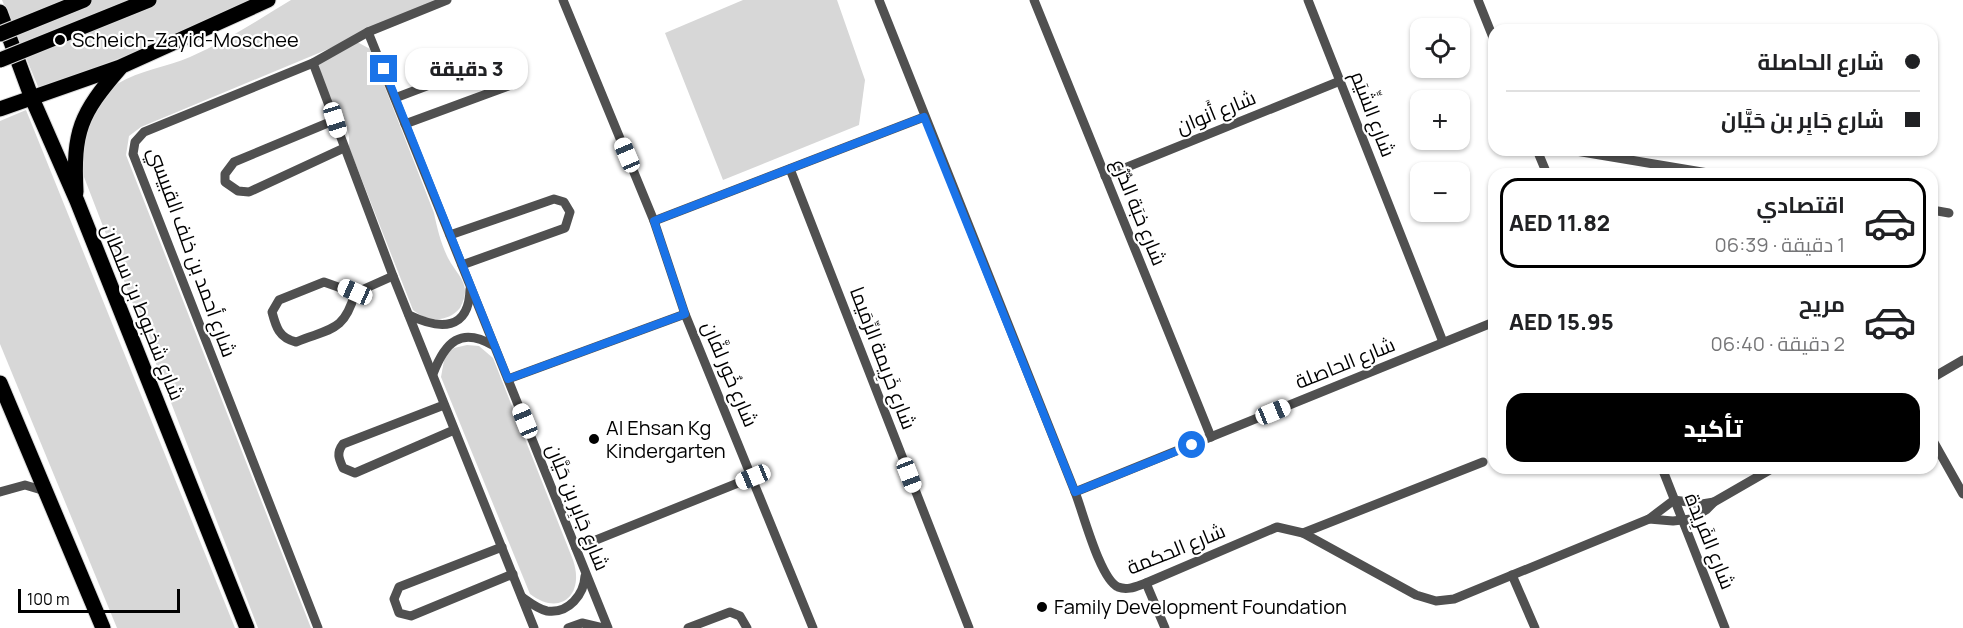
<!DOCTYPE html>
<html lang="ar">
<meta charset="utf-8">
<style>
:root{--surface:#fff;--page:#f6f6f6;--text:#202124;--muted:#757577;--line:#e0e0e0;--accent:#000}
body{margin:0;font-family:Manrope,Cairo,sans-serif;background:var(--page);color:var(--text);direction:rtl;height:100vh;display:flex;flex-direction:column;font-size:22px;white-space:nowrap}
*{box-sizing:border-box;margin:0}
p{font-size:20px;color:var(--muted)}
.icon{flex:none;width:33px;height:33px;fill:none;stroke:currentColor;stroke-width:2;stroke-linecap:round;stroke-linejoin:round}
.map{position:relative;flex:1;overflow:hidden;direction:ltr}
.panel{position:absolute;left:1488px;top:168px;width:450px;height:306px;display:flex;flex-direction:column;background:var(--surface);border-radius:18px;box-shadow:0 2px 4px #0004;direction:rtl}
.panel>*{flex:none}
.hud{position:absolute;left:1488px;top:24px;width:450px;height:132px;border-radius:18px;box-shadow:0 2px 4px #0004;direction:rtl;display:grid;align-content:center;height:132px;padding:0 18px;background:var(--surface)}
.controls{position:absolute;left:1410px;top:18px;display:grid;gap:12px}
.controls a{display:grid;place-items:center;width:60px;height:60px;border-radius:12px;background:var(--surface);box-shadow:0 2px 4px #0004;font-size:30px}
.scale{position:absolute;left:18px;bottom:15px;width:162px;box-sizing:border-box;padding-left:6px;border:3px solid #000;border-top:0;font-size:16px;line-height:21px;white-space:nowrap;color:#000;-webkit-text-stroke:4px #fff;paint-order:stroke}
.end{position:absolute;width:27px;height:27px;margin:-14px;border:8px solid #1a73e8;background:#fff;box-shadow:0 0 0 3px #fff}
.from{border-radius:50%}
.bubble{position:absolute;height:42px;border-radius:18px;background:var(--surface);box-shadow:0 2px 4px #0004;font-size:20px;font-weight:800;line-height:42px;text-align:center;direction:rtl}
.car{position:absolute;width:18px;height:36px;margin:-18px -9px;border-radius:8px;box-shadow:0 0 4px 2px #0007;background:linear-gradient(#fff 24%,#345 0 40%,#fff 0 76%,#345 0 86%,#fff 0)}
.hud b{display:flex;align-items:center;gap:21px;height:57px;font-size:22px}
.hud b+b{border-top:2px solid var(--line)}
.hud i{width:15px;height:15px;background:var(--text)}
ul{padding:10px 0 0;list-style:none}
li{display:flex;align-items:center;gap:18px;height:90px;margin:0 12px 9px;padding:0 6px;border:3px solid transparent;border-radius:18px}
li div{flex:1}
li b{display:block;font-size:22px}
li em{font-style:normal;font-weight:800}
li.on{border-color:var(--accent)}
li>.icon{width:54px;height:54px;stroke-width:1.5}
.cta{display:flex;gap:12px;margin-top:auto;padding:12px 18px}
.cta a{flex:1;height:69px;border-radius:18px;background:var(--accent);color:#fff;font-size:24px;font-weight:800;line-height:69px;text-align:center}
.map>svg:first-child{display:block}
.green{fill:#d7d7d7}
.lines{fill:none;stroke-linecap:round;stroke-linejoin:round}
.primary-casing{stroke:#dbdbdb;stroke-width:17}
.street{stroke:#505050;stroke-width:9}
.primary{stroke:#000;stroke-width:15}
.primary-bridge-casing{stroke:#dbdbdb;stroke-width:17;stroke-linecap:butt}
.primary-bridge{stroke:#000;stroke-width:15}
.route{stroke:#1a73e8;stroke-width:8}
.poi-dot{fill:#000;stroke:#fff;stroke-width:2}
.labels{text-anchor:middle;stroke-width:4.5;stroke-linejoin:round;paint-order:stroke}
.poi-label{font-size:20px;fill:#000;stroke:#fff;text-anchor:start}
.street-label{font-size:20px;fill:#000;stroke:#fff}
</style>
<div class="map">
<svg width="1963" height="628" viewBox="0 0 1963 628">
<rect width="100%" height="100%" fill="#fff"/>
<g class="green">
<path d="M 2,0 L 251,0 L 138,51 L 39,89 Z"/>
<path d="M 291,0 L 446,0 L 141,127 L 129,136 L 126,155 L 311,628 L 258,628 L 84,177 C 77,145 86,102 117,84 C 140,70 167,67 190,57 C 226,41 258,20 291,0 Z"/>
<path d="M 743,0 L 837,0 L 865,80 L 859,125 L 723,180 L 665,33 Z"/>
<path d="M 352,43 L 359,43 L 370,49 L 434,213 C 437,228 441,244 448,258 C 458,277 473,284 460,308 C 447,323 428,322 413,310 L 349,147 C 351,122 338,118 330,99 C 325,89 322,77 319,66 L 320,61 Z"/>
<path d="M 26,110 L 235,628 L 117,628 L 0,344 L 0,121 Z"/>
<path d="M 467,345 L 479,346 L 493,358 L 573,560 C 585,595 560,617 530,594 L 441,377 L 445,355 L 454,348 Z"/>
</g>
<g class="lines">
<g class="primary-casing">
<g id="primary">
<path d="M 0,12 L 31,96 L 77,201 L 247,628"/>
<path d="M 0,109 L 120,67 L 268,0"/>
<path d="M 76,192 C 73,131 80,114 120,68"/>
<path d="M 0,383 L 103,628"/>
</g>
</g>
<g class="street">
<path d="M 563,0 L 654,221 L 685,314 L 813,628"/>
<path d="M 879,0 L 1075,492 C 1083,512 1100,579 1118,587 C 1128,591 1137,586 1146,583 L 1277,527 L 1303,533 L 1416,595 L 1436,601 L 1454,599 L 1649,519 L 1674,500"/>
<path d="M 1034,0 L 1211,437"/>
<path d="M 1308,0 L 1443,342"/>
<path d="M 1478,0 L 1494,40"/>
<path d="M 368,32 L 608,628"/>
<path d="M 313,63 L 393,276 L 534,628"/>
<path d="M 395,98 L 498,59 L 511,57 L 521,64 L 522,76 L 511,85 L 405,124"/>
<path d="M 335,120 L 234,162 L 225,174 L 225,182 L 238,191 L 249,192 L 344,148"/>
<path d="M 1537,150 L 1547,174"/>
<path d="M 1570,150 L 1714,174"/>
<path d="M 790,169 L 969,628"/>
<path d="M 1105,176 L 1340,81"/>
<path d="M 1932,210 L 1949,213"/>
<path d="M 654,221 L 924,117"/>
<path d="M 450,235 L 554,199 L 564,202 L 570,212 L 565,228 L 462,265"/>
<path d="M 355,293 C 344,332 331,328 296,342 C 279,338 276,327 272,312 L 279,300 L 324,282 L 355,293 L 393,276"/>
<path d="M 409,315 C 440,330 469,331 470,289"/>
<path d="M 433,374 C 445,342 461,326 494,346"/>
<path d="M 1932,378 L 1963,360"/>
<path d="M 508,379 L 685,314"/>
<path d="M 444,405 L 343,444 C 336,453 339,459 343,468 L 355,473 L 454,430"/>
<path d="M 1932,439 L 1963,494"/>
<path d="M 1662,468 L 1725,628"/>
<path d="M 0,492 L 25,485 L 45,491"/>
<path d="M 1075,492 L 1494,322"/>
<path d="M 1674,500 L 1702,504 L 1714,502"/>
<path d="M 1649,519 L 1673,521 L 1691,519 L 1706,510 L 1714,502 L 1773,468"/>
<path d="M 1303,533 L 1483,462"/>
<path d="M 502,547 L 399,587 L 394,599 L 399,613 L 411,616 L 513,574"/>
<path d="M 576,548 L 753,477"/>
<path d="M 1512,575 L 1535,628"/>
<path d="M 1146,583 L 1165,628"/>
<path d="M 522,597 C 529,602 538,609 547,611 C 569,614 584,594 585,576"/>
<path d="M 318,628 L 133,154 L 135,142 L 144,132 L 313,63 L 368,32 L 447,0"/>
<path d="M 568,628 L 582,623 L 603,628"/>
<path d="M 688,628 L 730,612 L 740,616 L 747,628"/>
</g>
<use href="#primary" class="primary"/>
<g class="primary-bridge-casing">
<g id="primary-bridge">
<path d="M 0,34 L 84,0"/>
<path d="M 0,60 L 149,0"/>
</g>
</g>
<use href="#primary-bridge" class="primary-bridge"/>
</g>
<g class="lines">
<path class="route" d="M 384,69 L 508,379 L 685,314 L 654,221 L 924,117 L 1075,492 L 1192,445"/>
</g>
<g class="poi-dot">
<circle cx="60" cy="40" r="6"/>
<circle cx="594" cy="439" r="6"/>
<circle cx="1042" cy="607" r="6"/>
</g>
<g class="labels">
<g class="poi-label">
<text x="72" y="47">Scheich-Zayid-Moschee</text>
<text x="606" y="435">Al Ehsan Kg<tspan x="606" dy="23">Kindergarten</tspan></text>
<text x="1054" y="614">Family Development Foundation</text>
</g>
<g class="street-label">
<text transform="translate(1216 112) rotate(-22)" y="7">شارع أَنوان</text>
<text transform="translate(1373 114) rotate(69)" y="7">شارع الشِّيَم</text>
<text transform="translate(1139 212) rotate(68)" y="7">شارع خبَة الدُّرُع</text>
<text transform="translate(192 252) rotate(70)" y="7">شارع أحمد بن خلف القبيسي</text>
<text transform="translate(143 312) rotate(68)" y="7">شارع شخبوط بن سلطان</text>
<text transform="translate(883 358) rotate(69)" y="7">شارع خَرِيمة الرِّمَيما</text>
<text transform="translate(1345 363) rotate(-22)" y="7">شارع الحاصلة</text>
<text transform="translate(730 374) rotate(67)" y="7">شارع خُور لفَّان</text>
<text transform="translate(578 507) rotate(68)" y="7">شارع جَابِر بن حَيَّان</text>
<text transform="translate(1710 541) rotate(68)" y="7">شارع الفَرِيدة</text>
<text transform="translate(1176 549) rotate(-22)" y="7">شارع الحكمة</text>
</g>
</g>
</svg>
<div class="controls">
<a><svg class="icon" aria-label="locate" viewBox="0 0 24 24"><circle cx="12" cy="12" r="6"/><path d="M12 2v4M12 18v4M2 12h4M18 12h4"/></svg></a>
<a>+</a>
<a>−</a>
</div>
<div class="scale">100 m</div>
<i class="end from" style="left:1192px;top:445px"></i>
<i class="end" style="left:384px;top:69px"></i>
<div class="bubble" style="left:405px;top:48px;width:123px">3 دقيقة</div>
<i class="car" style="left:335px;top:120px;rotate:163deg"></i>
<i class="car" style="left:627px;top:155px;rotate:337deg"></i>
<i class="car" style="left:355px;top:292px;rotate:294deg"></i>
<i class="car" style="left:1273px;top:412px;rotate:68deg"></i>
<i class="car" style="left:525px;top:421px;rotate:338deg"></i>
<i class="car" style="left:909px;top:475px;rotate:159deg"></i>
<i class="car" style="left:753px;top:477px;rotate:248deg"></i>
<div class="hud">
<b><i class="from"></i>شارع الحاصلة</b>
<b><i></i>شارع جَابِر بن حَيَّان</b>
</div>
<section class="panel">
<ul>
<li class="on"><svg class="icon" aria-label="car" viewBox="0 0 24 24"><path d="M5 17H2v-5l4-1 3-4h7l3 4 3 1v5h-3M9 17h6M6 11h13"/><circle cx="7" cy="17" r="2"/><circle cx="17" cy="17" r="2"/></svg><div><b>اقتصادي</b><p>1 دقيقة · 06:39</p></div><em>AED 11.82</em></li>
<li><svg class="icon" aria-label="car" viewBox="0 0 24 24"><path d="M5 17H2v-5l4-1 3-4h7l3 4 3 1v5h-3M9 17h6M6 11h13"/><circle cx="7" cy="17" r="2"/><circle cx="17" cy="17" r="2"/></svg><div><b>مريح</b><p>2 دقيقة · 06:40</p></div><em>AED 15.95</em></li>
</ul>
<div class="cta"><a>تأكيد</a></div>
</section>
</div>
